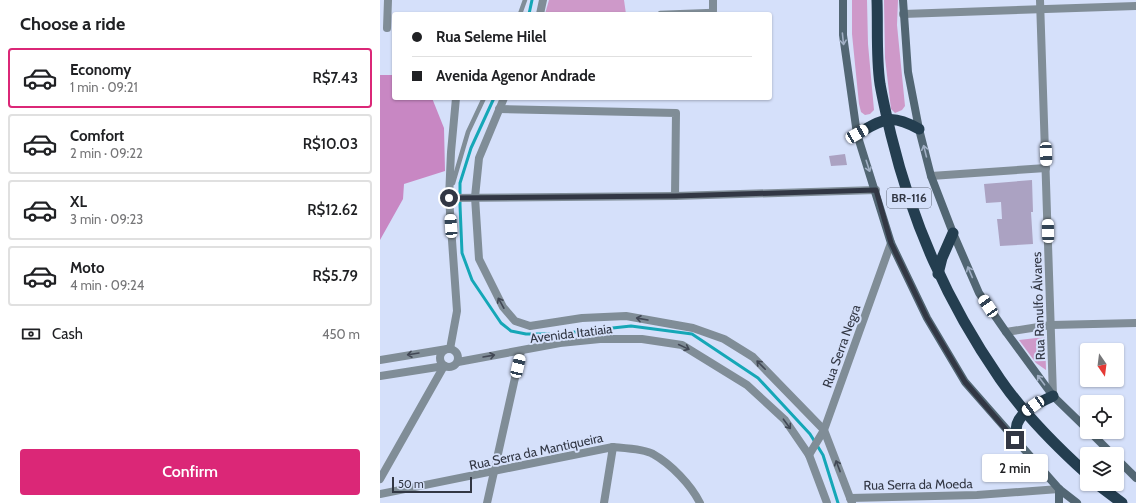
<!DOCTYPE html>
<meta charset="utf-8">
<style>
:root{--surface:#fff;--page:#f6f6f6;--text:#202124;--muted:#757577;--line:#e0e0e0;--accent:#db2777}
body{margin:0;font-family:Cabin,sans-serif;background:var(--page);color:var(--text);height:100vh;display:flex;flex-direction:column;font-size:15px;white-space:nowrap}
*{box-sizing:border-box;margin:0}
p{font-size:13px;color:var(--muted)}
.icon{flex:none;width:22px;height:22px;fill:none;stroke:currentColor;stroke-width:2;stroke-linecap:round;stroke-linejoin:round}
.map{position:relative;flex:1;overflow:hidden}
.side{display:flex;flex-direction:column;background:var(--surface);width:380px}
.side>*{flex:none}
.banner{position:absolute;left:12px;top:12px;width:380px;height:88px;border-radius:4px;box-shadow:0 1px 3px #0004;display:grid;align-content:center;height:88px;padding:0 20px;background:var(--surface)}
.needle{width:26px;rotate:166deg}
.fabs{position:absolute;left:700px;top:343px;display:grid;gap:8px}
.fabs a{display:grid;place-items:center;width:44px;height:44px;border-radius:4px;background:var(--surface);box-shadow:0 1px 3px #0004;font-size:20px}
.scale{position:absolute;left:12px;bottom:10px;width:80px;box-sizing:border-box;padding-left:4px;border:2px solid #323744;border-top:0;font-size:11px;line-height:14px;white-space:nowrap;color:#323744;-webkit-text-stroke:3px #d5e0fa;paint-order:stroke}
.end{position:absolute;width:18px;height:18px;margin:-9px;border:5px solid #323744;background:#fff;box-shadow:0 0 0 2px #fff}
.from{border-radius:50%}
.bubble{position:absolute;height:28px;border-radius:4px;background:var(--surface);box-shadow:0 1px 3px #0004;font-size:13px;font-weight:600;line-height:28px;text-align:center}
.car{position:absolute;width:12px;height:24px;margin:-12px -6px;border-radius:5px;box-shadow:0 0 3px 1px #0007;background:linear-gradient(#fff 24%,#345 0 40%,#fff 0 76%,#345 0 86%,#fff 0)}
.banner b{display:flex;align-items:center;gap:14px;height:38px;font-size:15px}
.banner b+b{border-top:1px solid var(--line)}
.banner i{width:10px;height:10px;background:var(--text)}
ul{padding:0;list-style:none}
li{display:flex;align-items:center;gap:12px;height:60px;margin:0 8px 6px;padding:0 12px;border:2px solid var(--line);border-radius:4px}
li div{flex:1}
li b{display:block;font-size:15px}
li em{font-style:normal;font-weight:600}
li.active{border-color:var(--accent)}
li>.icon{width:36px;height:36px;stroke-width:1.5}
h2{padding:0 20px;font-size:18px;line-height:48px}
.pay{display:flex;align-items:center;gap:10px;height:44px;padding:0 20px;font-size:15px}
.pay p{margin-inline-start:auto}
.button{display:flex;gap:8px;margin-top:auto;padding:8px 20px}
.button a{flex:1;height:46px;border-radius:4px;background:var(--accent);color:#fff;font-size:16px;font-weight:600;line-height:46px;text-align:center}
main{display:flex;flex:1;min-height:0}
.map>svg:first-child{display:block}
.green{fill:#ce99c9}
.forest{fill:#c887c3}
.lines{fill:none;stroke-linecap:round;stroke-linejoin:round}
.stream{stroke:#15a7b7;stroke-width:3}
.building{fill:#aba2c2}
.service{stroke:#808d97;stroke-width:4.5}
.minor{stroke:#808d97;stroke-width:8}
.secondary{stroke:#526673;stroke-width:8}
.trunk{stroke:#243e50;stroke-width:11}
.oneway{stroke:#a1afc4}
.oneway2{stroke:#424855}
.route{stroke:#323744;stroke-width:5}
.labels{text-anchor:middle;stroke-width:4;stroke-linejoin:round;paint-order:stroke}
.shield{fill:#d5e0fa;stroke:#636a7b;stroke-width:1}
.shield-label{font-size:12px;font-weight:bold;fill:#323744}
.street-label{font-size:13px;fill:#323744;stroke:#d5e0fa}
</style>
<main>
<section class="side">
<h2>Choose a ride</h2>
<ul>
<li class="active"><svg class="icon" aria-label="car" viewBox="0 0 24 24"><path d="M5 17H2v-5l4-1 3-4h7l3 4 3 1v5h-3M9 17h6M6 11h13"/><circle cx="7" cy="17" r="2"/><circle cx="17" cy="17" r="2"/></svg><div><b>Economy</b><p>1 min · 09:21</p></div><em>R$7.43</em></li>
<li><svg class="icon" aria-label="car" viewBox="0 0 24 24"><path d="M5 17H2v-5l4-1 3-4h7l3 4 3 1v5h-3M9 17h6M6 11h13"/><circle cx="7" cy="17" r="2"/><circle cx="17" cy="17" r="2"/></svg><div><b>Comfort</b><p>2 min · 09:22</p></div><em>R$10.03</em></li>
<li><svg class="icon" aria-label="car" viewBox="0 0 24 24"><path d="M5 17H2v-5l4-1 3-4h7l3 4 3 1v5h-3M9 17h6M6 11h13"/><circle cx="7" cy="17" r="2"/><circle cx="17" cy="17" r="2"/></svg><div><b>XL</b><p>3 min · 09:23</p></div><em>R$12.62</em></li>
<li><svg class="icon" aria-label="car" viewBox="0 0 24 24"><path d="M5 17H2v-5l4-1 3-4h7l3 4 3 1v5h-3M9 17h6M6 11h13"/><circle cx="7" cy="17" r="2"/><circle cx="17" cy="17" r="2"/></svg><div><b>Moto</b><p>4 min · 09:24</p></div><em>R$5.79</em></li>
</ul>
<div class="pay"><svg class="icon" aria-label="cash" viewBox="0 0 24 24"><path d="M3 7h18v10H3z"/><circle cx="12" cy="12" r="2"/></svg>Cash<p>450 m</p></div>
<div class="button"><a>Confirm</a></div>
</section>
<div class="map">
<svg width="756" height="503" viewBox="0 0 756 503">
<rect width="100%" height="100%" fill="#d5e0fa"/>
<g class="green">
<path d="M 169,0 L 244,0 L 246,14 L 165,14 Z"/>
<path d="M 472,0 L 487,0 L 488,44 L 494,110 L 490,114 L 485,115 L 481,112 L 479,104 L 472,34 Z"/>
<path d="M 504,0 L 518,0 L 517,25 L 525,106 L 522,110 L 515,113 L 511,109 L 505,58 Z"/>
<path d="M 665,337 L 666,370 L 656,363 L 639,340 Z"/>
</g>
<path class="forest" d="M 0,75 L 14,75 L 14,98 L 52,98 L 64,128 L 65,171 L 24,184 L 23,199 L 0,240 Z"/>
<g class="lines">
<g class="stream">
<path d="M 149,14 L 152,0"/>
<path d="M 114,98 L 91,148 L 80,183 L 80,205 L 82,253 L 92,280 L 121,323 L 131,331 L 146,334 L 177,334 L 251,326 L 312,334 L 378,378 L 430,434 L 443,455 L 458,503"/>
</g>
</g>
<g class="building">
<path d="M 465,154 L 467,165 L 451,166 L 449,156 Z"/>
<path d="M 652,180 L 653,212 L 651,212 L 653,244 L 620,246 L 617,219 L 622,219 L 621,202 L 606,203 L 604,184 Z"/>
</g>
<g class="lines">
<g class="service">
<path d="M 280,13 L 333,11"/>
<path d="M 140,14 L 145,0"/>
<path d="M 73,183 L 88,132 L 104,98"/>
</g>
<g class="minor">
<path d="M 660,0 L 673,396"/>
<path d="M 333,11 L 333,0"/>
<path d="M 160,14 L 163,0"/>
<path d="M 523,14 L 756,6"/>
<path d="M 7,28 L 8,0"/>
<path d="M 124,98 L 99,158 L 95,197 L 99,259 L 123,307 L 135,321 L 150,326 L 202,318 L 246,316 L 313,328 L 344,339 L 373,357 L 444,430 L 472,503"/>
<path d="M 119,109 L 296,113 L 295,196"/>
<path d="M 551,176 L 666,168"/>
<path d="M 69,198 L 295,196 L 496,190"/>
<path d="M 626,332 L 671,325 L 756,323"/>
<circle cx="69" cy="358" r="9"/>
<path d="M 70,349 L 77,311 L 69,198 L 71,152 L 76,98"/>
<path d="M 0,360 L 67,349"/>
<path d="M 78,362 L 180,343 L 220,339 L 262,339 L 302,345 L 367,385 L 405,420 L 429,455 L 447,503"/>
<path d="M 0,376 L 64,366"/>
<path d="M 429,455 L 444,430 L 511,243"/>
<path d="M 0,479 L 64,366"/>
<path d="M 0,494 L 233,447 C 243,448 265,449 273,454 C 291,464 311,485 320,503"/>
<path d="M 470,498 L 597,495 L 679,489"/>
<path d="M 107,503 L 141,351"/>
<path d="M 224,503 L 233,447"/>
</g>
<g class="secondary">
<path d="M 463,0 L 463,35 L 477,134 L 511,243 L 547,318 L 585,382 L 679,489 L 697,503"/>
<path d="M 523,0 L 528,72 L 539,129 L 551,176 L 573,233 L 599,293 L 626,332 L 673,396 L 707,429"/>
<path d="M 710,432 L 732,454"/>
<path d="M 737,459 L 756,478"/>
<path d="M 679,503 L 679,489"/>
</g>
<g class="trunk">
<path d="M 497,0 C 498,28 496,57 500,84 C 503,101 507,118 511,135 C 533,225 567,302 620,379 C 644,414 676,446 707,474"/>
<path d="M 477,134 C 504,119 510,113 539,129"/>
<path d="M 558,274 L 562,258 L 573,233"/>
<path d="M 635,440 C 636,435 636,429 637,424 C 642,410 660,402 673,396"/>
<path d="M 717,484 L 742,503"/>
</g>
</g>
<defs><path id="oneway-shaft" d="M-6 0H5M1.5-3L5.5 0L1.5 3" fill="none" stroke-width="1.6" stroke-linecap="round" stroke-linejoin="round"/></defs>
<g class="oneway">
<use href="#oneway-shaft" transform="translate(463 39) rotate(84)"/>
<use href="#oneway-shaft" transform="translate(545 151) rotate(-104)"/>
<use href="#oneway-shaft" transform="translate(488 166) rotate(72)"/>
<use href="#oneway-shaft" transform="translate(590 272) rotate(-113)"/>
<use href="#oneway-shaft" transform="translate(661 380) rotate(-127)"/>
</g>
<g class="oneway2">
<use href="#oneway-shaft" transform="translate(121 303) rotate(-119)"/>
<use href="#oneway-shaft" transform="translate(262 319) rotate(-170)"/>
<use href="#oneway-shaft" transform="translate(304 347) rotate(25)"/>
<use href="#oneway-shaft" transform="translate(33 354) rotate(171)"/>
<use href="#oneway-shaft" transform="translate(109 356) rotate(-10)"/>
<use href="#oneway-shaft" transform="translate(381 365) rotate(-135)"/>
<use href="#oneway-shaft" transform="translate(407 424) rotate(53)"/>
<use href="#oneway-shaft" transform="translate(458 466) rotate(-111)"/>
</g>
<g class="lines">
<path class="route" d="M 69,198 L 295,196 L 496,190 L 511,243 L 547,318 L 585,382 L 635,440"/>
</g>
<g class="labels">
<rect class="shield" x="507" y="188" width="44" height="20" rx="3"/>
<g class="shield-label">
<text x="529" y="202">BR-116</text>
</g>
<g class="street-label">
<text transform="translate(658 306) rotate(-92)" y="5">Rua Ranulfo Álvares</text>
<text transform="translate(191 333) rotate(-7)" y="5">Avenida Itatiaia</text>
<text transform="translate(461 346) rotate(-70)" y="5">Rua Serra Negra</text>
<text transform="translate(156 451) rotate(-12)" y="5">Rua Serra da Mantiqueira</text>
<text transform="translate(538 484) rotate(-1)" y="5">Rua Serra da Moeda</text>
</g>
</g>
</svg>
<div class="fabs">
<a><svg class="needle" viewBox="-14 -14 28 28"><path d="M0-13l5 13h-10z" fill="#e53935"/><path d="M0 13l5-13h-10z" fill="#757577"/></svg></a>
<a><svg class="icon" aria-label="locate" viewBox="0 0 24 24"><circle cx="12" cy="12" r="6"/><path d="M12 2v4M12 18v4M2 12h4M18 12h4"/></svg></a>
<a><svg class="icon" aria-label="layers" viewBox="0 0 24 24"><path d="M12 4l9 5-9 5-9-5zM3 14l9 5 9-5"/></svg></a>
</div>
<div class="scale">50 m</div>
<i class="end from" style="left:69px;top:198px"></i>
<i class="end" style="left:635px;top:440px"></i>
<div class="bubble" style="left:602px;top:454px;width:66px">2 min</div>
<i class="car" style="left:477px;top:134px;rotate:60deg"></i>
<i class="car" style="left:666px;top:154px;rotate:178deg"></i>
<i class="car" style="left:71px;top:226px;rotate:356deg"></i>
<i class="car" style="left:668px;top:231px;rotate:359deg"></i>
<i class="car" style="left:608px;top:306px;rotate:326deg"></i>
<i class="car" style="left:138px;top:366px;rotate:13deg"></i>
<i class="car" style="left:653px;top:406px;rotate:235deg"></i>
<div class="banner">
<b><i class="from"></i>Rua Seleme Hilel</b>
<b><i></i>Avenida Agenor Andrade</b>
</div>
</div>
</main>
